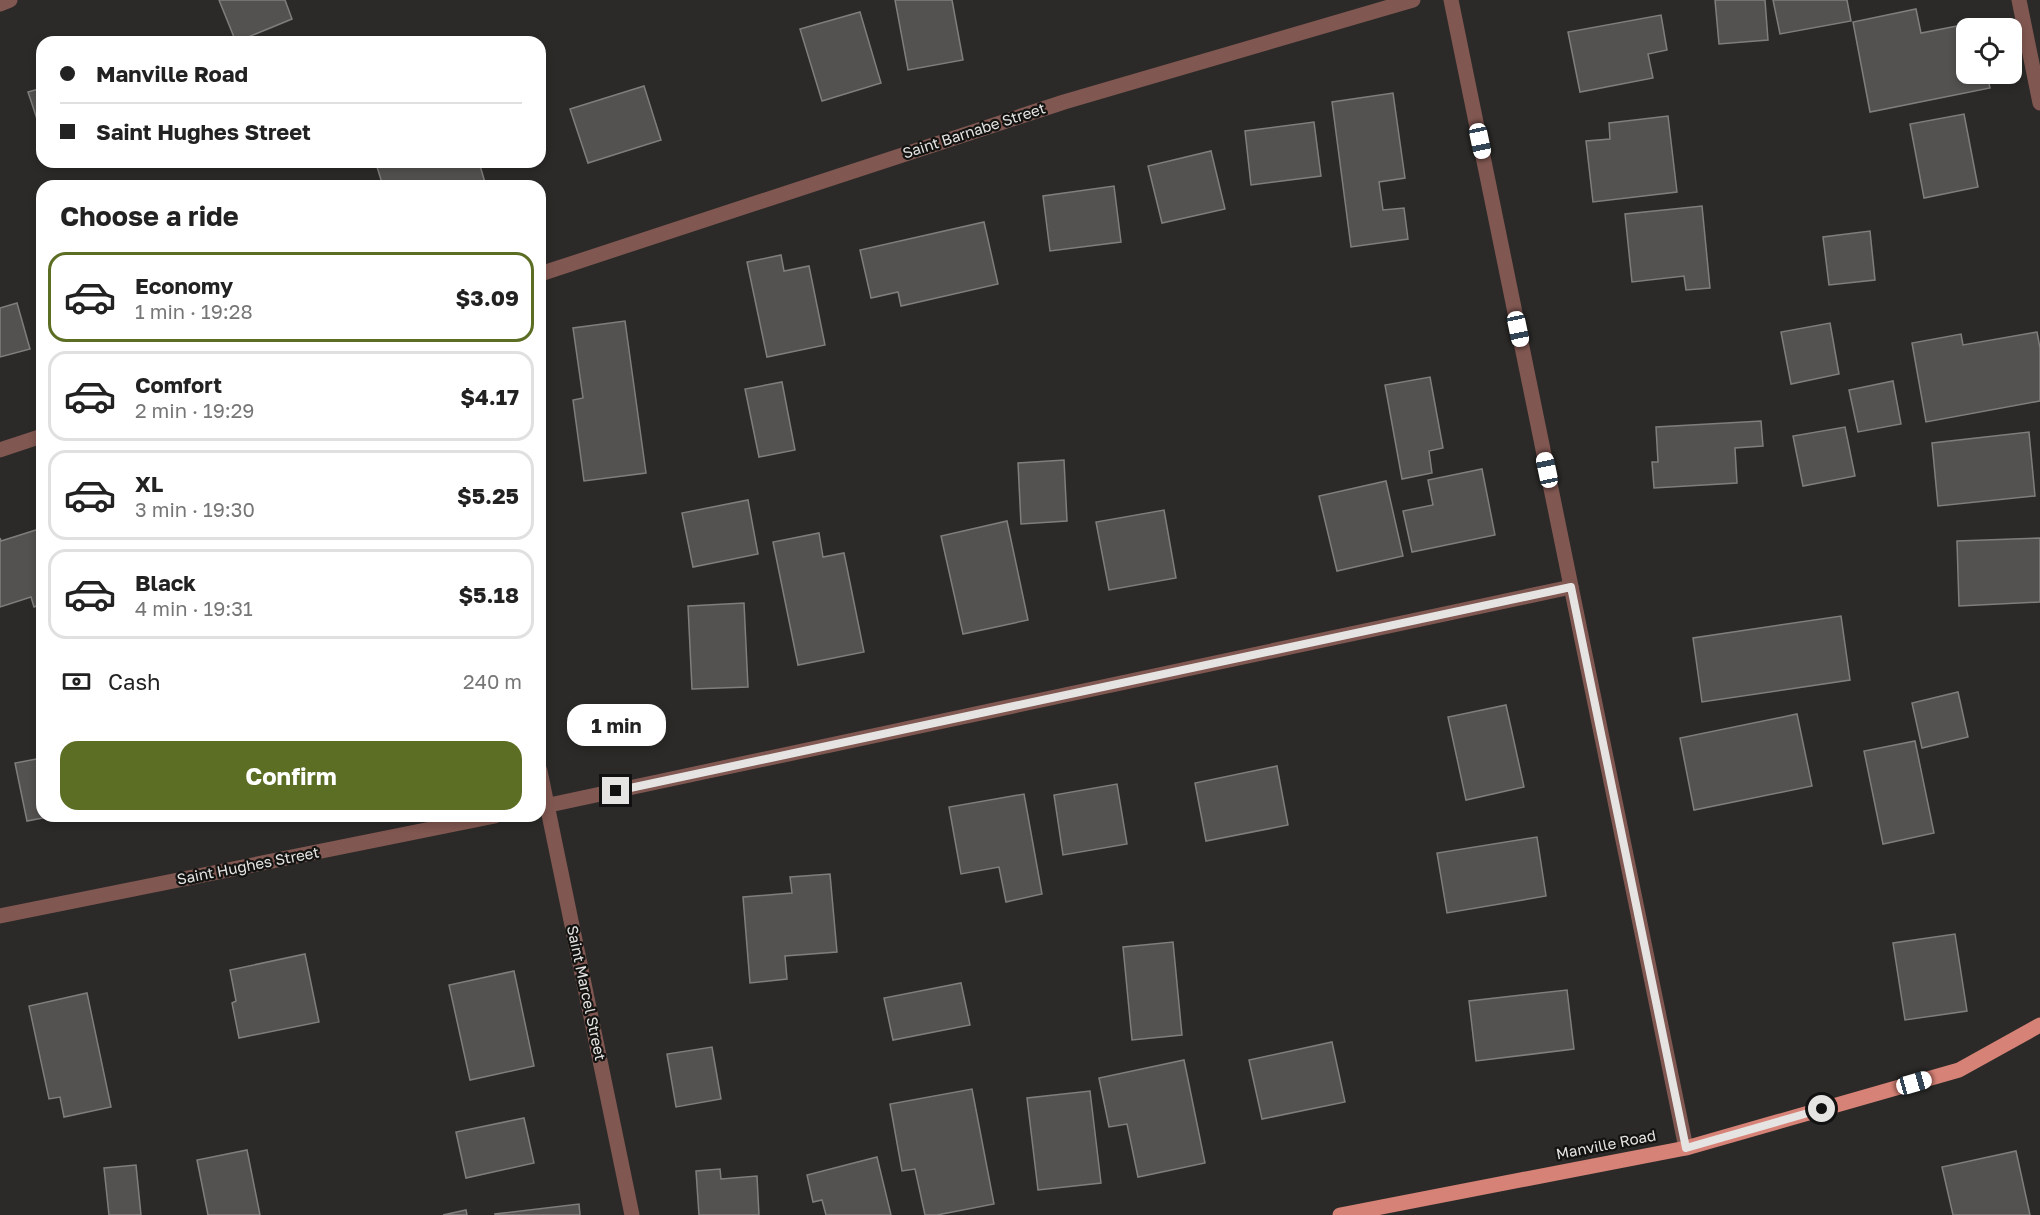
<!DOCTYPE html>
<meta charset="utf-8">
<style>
:root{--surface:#fff;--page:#f2f2f2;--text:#222;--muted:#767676;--line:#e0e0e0;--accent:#5c6d24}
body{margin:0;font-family:"Golos Text",sans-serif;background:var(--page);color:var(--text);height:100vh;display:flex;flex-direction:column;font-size:22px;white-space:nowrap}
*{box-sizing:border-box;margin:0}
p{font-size:20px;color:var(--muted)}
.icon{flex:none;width:33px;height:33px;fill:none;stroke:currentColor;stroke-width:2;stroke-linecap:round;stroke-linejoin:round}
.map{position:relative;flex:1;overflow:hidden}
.drawer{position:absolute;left:36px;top:180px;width:510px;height:642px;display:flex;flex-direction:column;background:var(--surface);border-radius:18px;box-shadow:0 3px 9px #0003}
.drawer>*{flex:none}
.hud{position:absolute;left:36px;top:36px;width:510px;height:132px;border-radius:18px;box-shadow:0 3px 9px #0003;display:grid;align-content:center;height:132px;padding:0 24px;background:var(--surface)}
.tools{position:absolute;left:1956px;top:18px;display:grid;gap:12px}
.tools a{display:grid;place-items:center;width:66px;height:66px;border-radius:12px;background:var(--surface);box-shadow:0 3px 9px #0003;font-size:30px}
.end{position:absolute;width:27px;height:27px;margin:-14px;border:8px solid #e5e4e3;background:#111;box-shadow:0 0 0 3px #111}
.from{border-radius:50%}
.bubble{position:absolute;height:42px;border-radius:18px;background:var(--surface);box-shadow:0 3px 9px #0003;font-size:20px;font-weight:700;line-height:42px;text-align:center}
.car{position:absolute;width:18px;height:36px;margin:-18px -9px;border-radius:8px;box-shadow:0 0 4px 2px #0007;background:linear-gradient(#fff 24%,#345 0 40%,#fff 0 76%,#345 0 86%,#fff 0)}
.hud b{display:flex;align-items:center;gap:21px;height:57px;font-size:22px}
.hud b+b{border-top:2px solid var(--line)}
.hud i{width:15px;height:15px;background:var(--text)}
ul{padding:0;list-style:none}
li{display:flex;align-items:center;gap:18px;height:90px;margin:0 12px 9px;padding:0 12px;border:3px solid var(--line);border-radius:18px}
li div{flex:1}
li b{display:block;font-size:22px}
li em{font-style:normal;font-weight:700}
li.current{border-color:var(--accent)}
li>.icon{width:54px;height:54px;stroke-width:1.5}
h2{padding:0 24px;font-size:27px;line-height:72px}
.pay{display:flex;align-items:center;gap:15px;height:66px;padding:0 24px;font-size:22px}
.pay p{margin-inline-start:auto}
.button{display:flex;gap:12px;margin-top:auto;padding:12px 24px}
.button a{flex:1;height:69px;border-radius:18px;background:var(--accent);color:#fff;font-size:24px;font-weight:700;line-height:69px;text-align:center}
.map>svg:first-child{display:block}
.building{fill:#545250;stroke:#807e7c;stroke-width:1.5}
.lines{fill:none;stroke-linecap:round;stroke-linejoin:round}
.minor{stroke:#815751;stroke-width:15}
.major{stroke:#d78276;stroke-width:15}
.route{stroke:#e5e4e3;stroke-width:8}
.labels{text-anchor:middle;stroke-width:4.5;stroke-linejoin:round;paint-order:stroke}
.street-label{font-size:15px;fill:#e5e4e3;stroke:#131312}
</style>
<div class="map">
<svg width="2040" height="1215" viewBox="0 0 2040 1215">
<rect width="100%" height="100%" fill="#2b2a28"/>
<g class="building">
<path d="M 219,0 L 285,0 L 292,19 L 236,42 Z"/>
<path d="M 895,0 L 952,0 L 963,60 L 908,70 Z"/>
<path d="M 1715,0 L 1765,0 L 1768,40 L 1719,44 Z"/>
<path d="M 1773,0 L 1847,0 L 1851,21 L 1780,34 Z"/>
<path d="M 1916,9 L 1921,33 L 1977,22 L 1979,28 L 1966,28 L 1966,74 L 1987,74 L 1990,88 L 1870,112 L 1853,22 Z"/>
<path d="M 860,12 L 881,83 L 822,101 L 800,29 Z"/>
<path d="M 1661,15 L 1667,50 L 1648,54 L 1653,78 L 1580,92 L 1568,32 Z"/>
<path d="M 644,86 L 661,140 L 588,163 L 570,109 Z"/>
<path d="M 42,88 L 42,134 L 28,92 Z"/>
<path d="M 1393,93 L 1405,178 L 1379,182 L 1383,210 L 1404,208 L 1408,239 L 1351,247 L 1332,102 Z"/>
<path d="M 1964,114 L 1978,187 L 1924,198 L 1910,124 Z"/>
<path d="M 1668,116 L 1677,192 L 1593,202 L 1586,141 L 1610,139 L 1609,123 Z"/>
<path d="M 1314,122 L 1321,176 L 1251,185 L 1245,131 Z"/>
<path d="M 1211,151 L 1225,209 L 1162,223 L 1148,166 Z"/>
<path d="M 391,162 L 479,162 L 486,186 L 383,186 L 377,167 Z"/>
<path d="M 1114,186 L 1121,242 L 1050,251 L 1043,196 Z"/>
<path d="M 1702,206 L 1710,288 L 1686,290 L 1684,276 L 1632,282 L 1625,214 Z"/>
<path d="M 984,222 L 998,284 L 901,306 L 898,292 L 871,298 L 860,250 Z"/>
<path d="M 1870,231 L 1875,280 L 1829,285 L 1823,237 Z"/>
<path d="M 781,255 L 784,271 L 809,266 L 825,345 L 767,357 L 747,262 Z"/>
<path d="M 17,303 L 30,349 L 0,357 L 0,308 Z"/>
<path d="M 625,321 L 646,473 L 584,481 L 573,400 L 583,398 L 573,328 Z"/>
<path d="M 1830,323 L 1839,374 L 1791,384 L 1781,332 Z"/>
<path d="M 2037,332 L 2040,348 L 2040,401 L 1926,422 L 1912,343 L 1961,334 L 1963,345 Z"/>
<path d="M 1430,377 L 1443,448 L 1429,451 L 1432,473 L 1402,479 L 1385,385 Z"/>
<path d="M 1893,381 L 1901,424 L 1858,432 L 1849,390 Z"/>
<path d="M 782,382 L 795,450 L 759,457 L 745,389 Z"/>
<path d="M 1761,421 L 1763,446 L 1735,448 L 1737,483 L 1654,488 L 1652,462 L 1658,462 L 1656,427 Z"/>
<path d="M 1845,427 L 1855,476 L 1803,486 L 1793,436 Z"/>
<path d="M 2029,432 L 2035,496 L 1938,506 L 1932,443 Z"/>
<path d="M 1064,460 L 1067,521 L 1021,524 L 1018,463 Z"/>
<path d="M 1482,469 L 1495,535 L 1412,552 L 1403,511 L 1433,505 L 1428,480 Z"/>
<path d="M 1386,481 L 1403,556 L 1337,571 L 1319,496 Z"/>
<path d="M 748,500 L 758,554 L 693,567 L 682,513 Z"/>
<path d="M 1164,510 L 1176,578 L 1109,590 L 1096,522 Z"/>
<path d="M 1007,521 L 1028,620 L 963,634 L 941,536 Z"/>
<path d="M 42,528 L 42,604 L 34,607 L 31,597 L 0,607 L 0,538 L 1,541 Z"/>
<path d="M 819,533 L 823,557 L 844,553 L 864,652 L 798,665 L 773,542 Z"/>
<path d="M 2040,538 L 2040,602 L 1959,606 L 1957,541 Z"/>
<path d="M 744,603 L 748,687 L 692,689 L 688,606 Z"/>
<path d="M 1841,616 L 1850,680 L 1702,702 L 1693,638 Z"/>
<path d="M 1958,692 L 1968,737 L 1922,748 L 1912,703 Z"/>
<path d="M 1506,705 L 1524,787 L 1466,800 L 1448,717 Z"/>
<path d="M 1797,714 L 1812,786 L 1694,810 L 1680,738 Z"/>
<path d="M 1915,741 L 1934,833 L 1883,844 L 1864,751 Z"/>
<path d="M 42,758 L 42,816 L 53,816 L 27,821 L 15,763 Z"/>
<path d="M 1277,766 L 1288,825 L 1206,841 L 1195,783 Z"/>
<path d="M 1117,784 L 1127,844 L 1063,855 L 1054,795 Z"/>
<path d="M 1024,794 L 1042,894 L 1006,902 L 999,867 L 961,874 L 949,807 Z"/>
<path d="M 1537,837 L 1546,896 L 1447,913 L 1437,853 Z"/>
<path d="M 830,874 L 837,952 L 785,956 L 787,979 L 750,983 L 743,897 L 792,893 L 790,877 Z"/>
<path d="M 1955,934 L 1967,1011 L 1905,1020 L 1893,943 Z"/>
<path d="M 1173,942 L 1182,1035 L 1132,1040 L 1123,947 Z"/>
<path d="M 305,954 L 319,1022 L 239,1038 L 232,1003 L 236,1001 L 230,970 Z"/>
<path d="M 514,971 L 534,1066 L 470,1080 L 449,985 Z"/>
<path d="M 961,983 L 970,1025 L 893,1040 L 884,998 Z"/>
<path d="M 1567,990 L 1574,1049 L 1476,1061 L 1469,1001 Z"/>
<path d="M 87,993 L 111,1107 L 64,1117 L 60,1097 L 49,1099 L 29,1006 Z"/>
<path d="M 1332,1042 L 1345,1102 L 1262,1119 L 1249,1060 Z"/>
<path d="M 712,1047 L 721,1099 L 676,1107 L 667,1054 Z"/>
<path d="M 1184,1060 L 1205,1163 L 1138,1177 L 1127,1124 L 1109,1127 L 1099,1078 Z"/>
<path d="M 972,1089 L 994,1204 L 937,1215 L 925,1215 L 915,1169 L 902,1171 L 890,1104 Z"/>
<path d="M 1090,1091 L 1101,1183 L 1038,1190 L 1027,1098 Z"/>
<path d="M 524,1118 L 534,1163 L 466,1178 L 456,1132 Z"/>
<path d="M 247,1150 L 260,1215 L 208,1215 L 197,1160 Z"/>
<path d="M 2016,1151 L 2030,1215 L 1953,1215 L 1942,1167 Z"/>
<path d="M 877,1157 L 891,1215 L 826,1215 L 822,1200 L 813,1202 L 807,1175 Z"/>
<path d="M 136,1165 L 141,1215 L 109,1215 L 104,1168 Z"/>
<path d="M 720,1169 L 721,1179 L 757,1176 L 759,1215 L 699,1215 L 696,1171 Z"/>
<path d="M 579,1204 L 580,1215 L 495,1215 L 495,1214 Z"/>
<path d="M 466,1210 L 467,1215 L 443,1215 Z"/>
</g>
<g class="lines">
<g class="minor">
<path d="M 1451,0 L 1686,1148"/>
<path d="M 2019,0 L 2040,103"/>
<path d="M 0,4 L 10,0"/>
<path d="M 540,274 L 1064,102 L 1413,0"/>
<path d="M 0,450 L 42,436"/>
<path d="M 540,771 L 632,1215"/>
<path d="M 540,807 L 1571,587"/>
<path d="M 0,916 L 495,816"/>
</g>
<path class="major" d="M 1340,1215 L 1686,1148 L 1959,1070 L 2040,1025"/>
</g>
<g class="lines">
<path class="route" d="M 616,791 L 1571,587 L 1686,1148 L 1822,1109"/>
</g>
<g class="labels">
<g class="street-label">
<text transform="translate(974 131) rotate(-18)" y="5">Saint Barnabe Street</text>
<text transform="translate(248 866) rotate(-11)" y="5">Saint Hughes Street</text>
<text transform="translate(586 993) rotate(78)" y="5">Saint Marcel Street</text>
<text transform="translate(1606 1145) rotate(-11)" y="5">Manville Road</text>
</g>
</g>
</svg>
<div class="tools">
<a><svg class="icon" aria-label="locate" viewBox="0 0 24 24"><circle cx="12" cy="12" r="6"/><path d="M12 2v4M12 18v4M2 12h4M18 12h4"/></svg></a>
</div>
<i class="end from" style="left:1822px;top:1109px"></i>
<i class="end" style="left:616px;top:791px"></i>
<div class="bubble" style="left:567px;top:704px;width:99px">1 min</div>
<i class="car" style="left:1480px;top:141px;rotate:168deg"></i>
<i class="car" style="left:1518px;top:329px;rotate:168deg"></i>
<i class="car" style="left:1547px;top:470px;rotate:348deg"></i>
<i class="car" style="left:1914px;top:1083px;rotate:74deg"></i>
<div class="hud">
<b><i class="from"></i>Manville Road</b>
<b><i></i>Saint Hughes Street</b>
</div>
<section class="drawer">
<h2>Choose a ride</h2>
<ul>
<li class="current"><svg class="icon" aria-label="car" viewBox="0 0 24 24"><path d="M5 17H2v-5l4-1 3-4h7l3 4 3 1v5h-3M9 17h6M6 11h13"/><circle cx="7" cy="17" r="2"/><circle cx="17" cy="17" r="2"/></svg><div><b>Economy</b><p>1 min · 19:28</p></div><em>$3.09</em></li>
<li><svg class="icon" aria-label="car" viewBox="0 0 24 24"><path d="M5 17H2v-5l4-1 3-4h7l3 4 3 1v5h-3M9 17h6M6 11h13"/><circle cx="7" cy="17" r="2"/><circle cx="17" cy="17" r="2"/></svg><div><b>Comfort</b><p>2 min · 19:29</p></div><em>$4.17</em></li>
<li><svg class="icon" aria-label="car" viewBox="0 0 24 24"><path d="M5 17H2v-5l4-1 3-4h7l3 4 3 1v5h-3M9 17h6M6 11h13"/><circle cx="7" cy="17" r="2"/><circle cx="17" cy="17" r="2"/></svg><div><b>XL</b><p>3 min · 19:30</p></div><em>$5.25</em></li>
<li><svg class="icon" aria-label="car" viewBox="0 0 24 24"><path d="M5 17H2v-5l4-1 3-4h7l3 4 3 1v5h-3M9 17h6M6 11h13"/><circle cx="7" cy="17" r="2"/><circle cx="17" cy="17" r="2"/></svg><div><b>Black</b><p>4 min · 19:31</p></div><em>$5.18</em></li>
</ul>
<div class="pay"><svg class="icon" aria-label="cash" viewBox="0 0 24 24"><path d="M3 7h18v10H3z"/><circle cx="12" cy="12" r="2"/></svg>Cash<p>240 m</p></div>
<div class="button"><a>Confirm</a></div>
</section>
</div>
